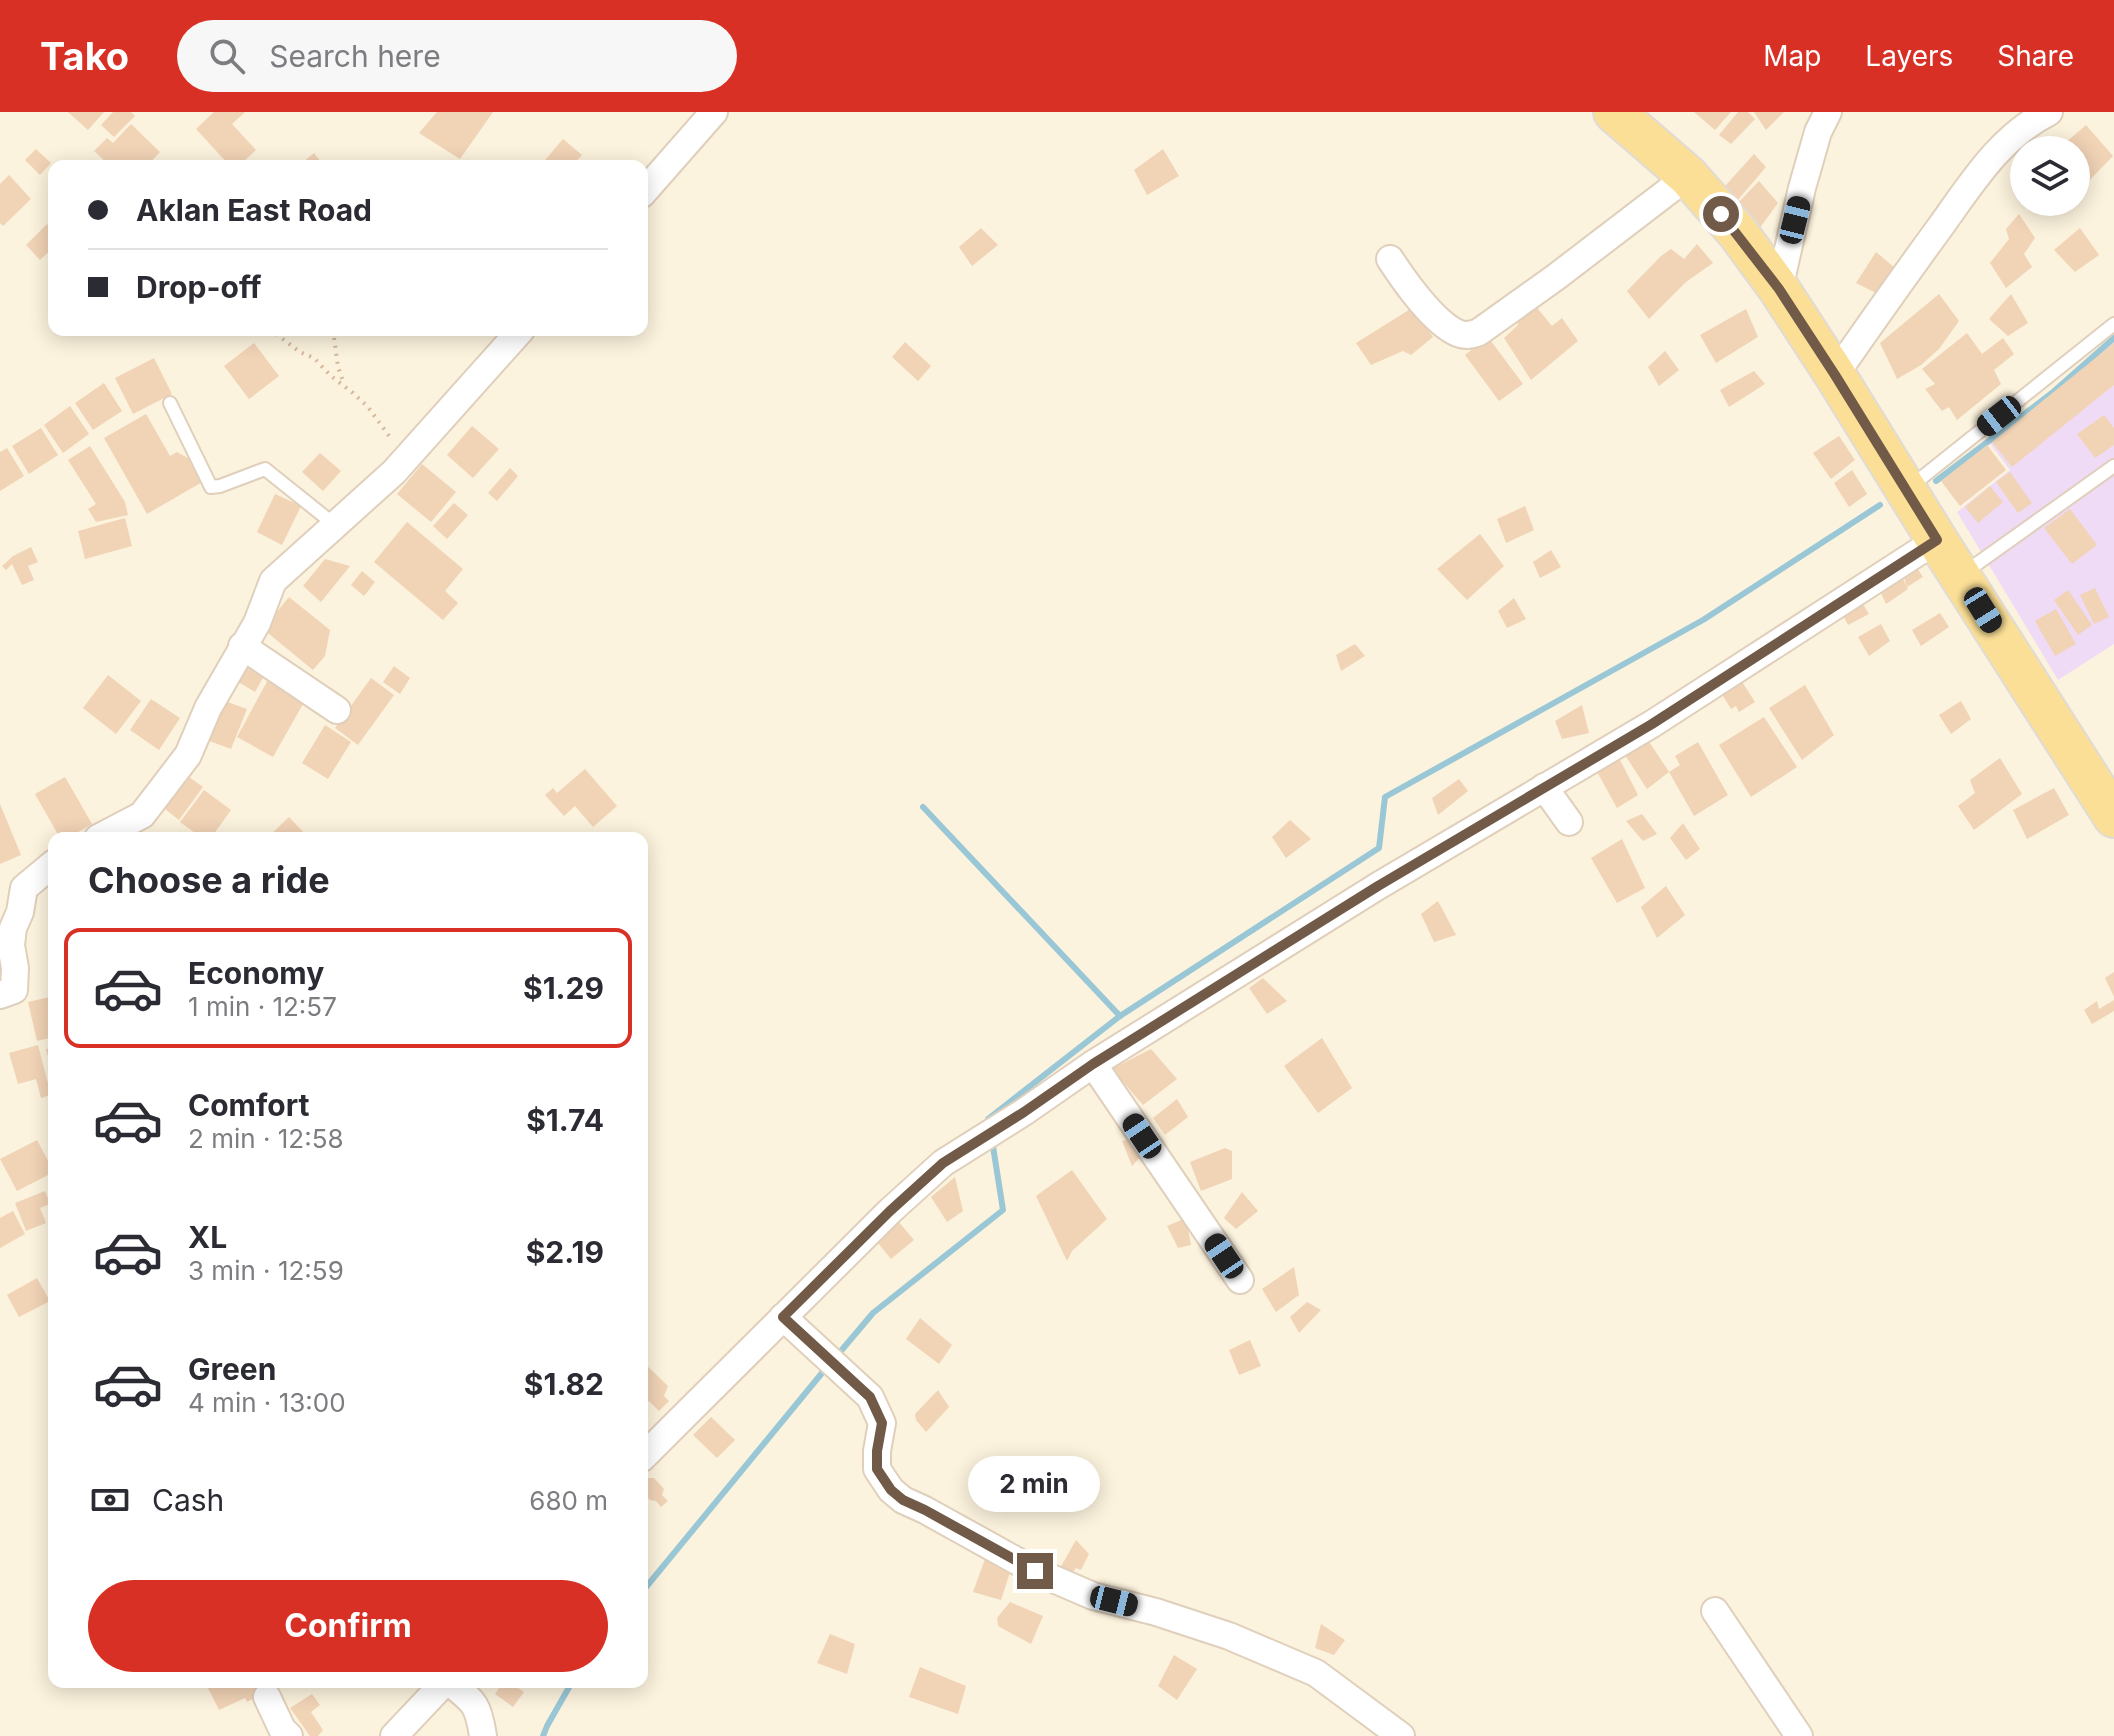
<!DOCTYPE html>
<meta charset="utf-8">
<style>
:root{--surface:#fff;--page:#f7f7f7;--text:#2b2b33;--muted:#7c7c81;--line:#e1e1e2;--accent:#d93025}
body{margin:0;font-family:Inter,sans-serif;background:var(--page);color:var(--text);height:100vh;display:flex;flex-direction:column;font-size:30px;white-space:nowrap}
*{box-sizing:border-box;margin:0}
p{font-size:26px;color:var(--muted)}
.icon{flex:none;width:44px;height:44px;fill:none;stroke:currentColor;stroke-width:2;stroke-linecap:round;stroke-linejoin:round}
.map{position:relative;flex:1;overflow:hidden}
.drawer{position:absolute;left:48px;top:720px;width:600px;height:856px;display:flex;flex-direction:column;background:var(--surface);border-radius:16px;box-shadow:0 4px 20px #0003}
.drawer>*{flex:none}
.hud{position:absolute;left:48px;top:48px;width:600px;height:176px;border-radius:16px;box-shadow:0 4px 20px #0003;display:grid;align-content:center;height:176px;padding:0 40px;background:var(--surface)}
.fabs{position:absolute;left:2010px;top:24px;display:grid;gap:16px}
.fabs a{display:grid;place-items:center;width:80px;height:80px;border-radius:50%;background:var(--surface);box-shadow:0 4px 20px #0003;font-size:40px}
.end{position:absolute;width:36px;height:36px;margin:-18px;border:10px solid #715a47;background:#fff;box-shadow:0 0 0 4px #fff}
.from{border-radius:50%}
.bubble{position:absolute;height:56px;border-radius:28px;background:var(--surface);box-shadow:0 4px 20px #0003;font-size:26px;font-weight:700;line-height:56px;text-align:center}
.car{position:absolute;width:24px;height:48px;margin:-24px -12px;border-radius:10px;box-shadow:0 0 6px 2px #0007;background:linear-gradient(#222 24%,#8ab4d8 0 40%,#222 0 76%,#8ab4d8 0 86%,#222 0)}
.hud b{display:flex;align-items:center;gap:28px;height:76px;font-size:30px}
.hud b+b{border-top:2px solid var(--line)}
.hud i{width:20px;height:20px;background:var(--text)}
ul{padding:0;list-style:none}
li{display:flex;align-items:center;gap:24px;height:120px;margin:0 16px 12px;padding:0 24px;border:4px solid transparent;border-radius:16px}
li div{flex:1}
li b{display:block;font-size:30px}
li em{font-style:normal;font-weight:700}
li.selected{border-color:var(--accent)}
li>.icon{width:72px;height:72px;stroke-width:1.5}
h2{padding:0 40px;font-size:36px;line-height:96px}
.pay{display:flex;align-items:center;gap:20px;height:88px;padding:0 40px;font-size:30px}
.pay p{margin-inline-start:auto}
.button{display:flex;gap:16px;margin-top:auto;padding:16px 40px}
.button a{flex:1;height:92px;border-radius:48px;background:var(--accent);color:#fff;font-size:32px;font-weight:700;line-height:92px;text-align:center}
header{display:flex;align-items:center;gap:48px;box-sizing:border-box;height:112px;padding:0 40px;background:var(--accent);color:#fff}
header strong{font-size:38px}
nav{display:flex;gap:44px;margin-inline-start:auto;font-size:28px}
.search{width:560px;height:72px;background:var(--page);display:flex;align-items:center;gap:20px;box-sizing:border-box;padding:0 28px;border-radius:44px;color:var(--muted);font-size:30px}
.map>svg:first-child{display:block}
.education{fill:#f0dbf7}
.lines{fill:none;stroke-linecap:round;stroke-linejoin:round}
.stream{stroke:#9ac7d6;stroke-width:6}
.building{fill:#f1d3b6}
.service-casing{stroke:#dfcfbb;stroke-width:16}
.minor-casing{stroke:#dfcfbb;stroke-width:30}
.primary-casing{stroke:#e0dbd7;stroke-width:44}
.path{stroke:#d5b79a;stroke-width:4;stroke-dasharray:2 6;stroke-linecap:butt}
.service{stroke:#fff;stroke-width:12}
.minor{stroke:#fff;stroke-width:26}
.primary{stroke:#fbdf96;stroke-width:40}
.route{stroke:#715a47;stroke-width:10}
</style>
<header>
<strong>Tako</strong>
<div class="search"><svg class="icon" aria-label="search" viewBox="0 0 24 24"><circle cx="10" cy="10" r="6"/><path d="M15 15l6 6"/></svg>Search here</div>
<nav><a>Map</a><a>Layers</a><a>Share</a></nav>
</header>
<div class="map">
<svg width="2114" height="1624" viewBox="0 0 2114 1624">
<rect width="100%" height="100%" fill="#fcf3de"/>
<path class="education" d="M 2114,227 L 2114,532 L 2058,568 L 1957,400 L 2010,358 L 1989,330 Z"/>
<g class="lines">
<g class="stream">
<path d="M 1936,369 L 2052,281 L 2114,226"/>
<path d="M 923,695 L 1120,904"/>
<path d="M 990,1013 L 988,1007 L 1120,904 L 1379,736 L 1385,685 L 1703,508 L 1880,393"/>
<path d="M 835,1246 L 873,1201 L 1003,1098 L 992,1028"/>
<path d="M 642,1480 L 822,1261"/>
<path d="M 543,1624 L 547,1614 L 572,1570"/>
</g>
</g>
<g class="building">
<path d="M 68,0 L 104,0 L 88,18 Z"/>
<path d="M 113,0 L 131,0 L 135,4 L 114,25 L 101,13 Z"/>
<path d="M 214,0 L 245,0 L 232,12 L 256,38 L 239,54 L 230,54 L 196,17 Z"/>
<path d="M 437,0 L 493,0 L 460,47 L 419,21 Z"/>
<path d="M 1694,0 L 1731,0 L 1715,18 Z"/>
<path d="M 1738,0 L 1748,0 L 1755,7 L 1731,32 L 1719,23 Z"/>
<path d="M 1754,0 L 1784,0 L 1766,18 Z"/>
<path d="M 131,12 L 160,40 L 147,54 L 110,54 L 94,39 L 107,26 L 113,31 Z"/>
<path d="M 2086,13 L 2113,44 L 2083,75 L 2076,66 L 2076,38 L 2057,38 Z"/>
<path d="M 563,27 L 582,43 L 572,54 L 540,54 Z"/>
<path d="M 36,37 L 51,51 L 40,63 L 25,48 Z"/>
<path d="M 1163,37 L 1179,64 L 1147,83 L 1134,58 Z"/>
<path d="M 314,41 L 324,54 L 298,54 Z"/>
<path d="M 1754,42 L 1766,55 L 1731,96 L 1717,83 Z"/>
<path d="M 9,63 L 31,87 L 3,114 L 0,111 L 0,72 Z"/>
<path d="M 1759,69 L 1778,91 L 1756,121 L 1732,97 Z"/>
<path d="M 2019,102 L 2035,126 L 2024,142 L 2032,155 L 2006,176 L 1990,151 L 2009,127 L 2006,117 Z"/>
<path d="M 47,112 L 54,119 L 54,135 L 40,148 L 26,133 Z"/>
<path d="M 981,116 L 998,133 L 972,154 L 959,135 Z"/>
<path d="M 2080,116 L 2099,143 L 2075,160 L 2054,138 Z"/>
<path d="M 1697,132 L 1713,151 L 1686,170 L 1649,207 L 1627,179 L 1661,144 L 1671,137 L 1684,147 Z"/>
<path d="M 1876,140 L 1902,162 L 1884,185 L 1856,171 Z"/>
<path d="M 1939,182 L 1959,209 L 1939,237 L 1921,253 L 1897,267 L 1880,231 Z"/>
<path d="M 2011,182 L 2028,211 L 2008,224 L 1989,207 Z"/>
<path d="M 1534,192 L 1552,214 L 1562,206 L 1578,229 L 1531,268 L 1504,226 L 1518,213 L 1516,206 Z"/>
<path d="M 1412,196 L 1433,225 L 1411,243 L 1403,239 L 1371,253 L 1356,231 Z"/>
<path d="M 1746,197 L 1758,225 L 1716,251 L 1700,223 Z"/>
<path d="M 1967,221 L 1982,242 L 2003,226 L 2014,242 L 1994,258 L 2001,272 L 1957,308 L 1949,295 L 1942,299 L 1925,277 L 1935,272 L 1922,257 Z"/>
<path d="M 1488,225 L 1523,272 L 1499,289 L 1465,243 Z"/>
<path d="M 905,230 L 931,254 L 918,269 L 892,245 Z"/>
<path d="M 254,231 L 279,264 L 249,287 L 224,254 Z"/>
<path d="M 2114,231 L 2114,273 L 2012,355 L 1992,330 Z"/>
<path d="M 1665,239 L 1679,258 L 1659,274 L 1648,255 Z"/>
<path d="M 154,246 L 172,282 L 133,302 L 115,266 Z"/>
<path d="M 1754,259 L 1765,272 L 1729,295 L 1720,278 Z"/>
<path d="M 104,271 L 122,299 L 93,318 L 75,291 Z"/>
<path d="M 70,294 L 89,322 L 63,341 L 44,313 Z"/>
<path d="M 146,302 L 170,344 L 177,340 L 193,349 L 204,369 L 147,402 L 104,326 Z"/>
<path d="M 2104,303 L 2114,316 L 2114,333 L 2095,346 L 2077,322 Z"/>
<path d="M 472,314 L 499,337 L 473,366 L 447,343 Z"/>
<path d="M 41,316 L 58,343 L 29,362 L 12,334 Z"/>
<path d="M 1839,324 L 1855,348 L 1831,367 L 1813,341 Z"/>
<path d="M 1987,333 L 2006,358 L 1960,394 L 1941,369 Z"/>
<path d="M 90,334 L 125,390 L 128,403 L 96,410 L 88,397 L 96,392 L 68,348 Z"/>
<path d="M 7,336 L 24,364 L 0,379 L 0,340 Z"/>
<path d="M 320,341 L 341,359 L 323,379 L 302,360 Z"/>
<path d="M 422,352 L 456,380 L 431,410 L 397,382 Z"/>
<path d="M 510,356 L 518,364 L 497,389 L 488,381 Z"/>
<path d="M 1852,358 L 1867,382 L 1849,395 L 1834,371 Z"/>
<path d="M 2010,360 L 2032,391 L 2018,401 L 1996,370 Z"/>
<path d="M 1990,374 L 2003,390 L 1978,411 L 1965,395 Z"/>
<path d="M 275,382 L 301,394 L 282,433 L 257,420 Z"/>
<path d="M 454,391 L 468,403 L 447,427 L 433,414 Z"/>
<path d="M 1525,394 L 1534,418 L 1506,431 L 1497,407 Z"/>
<path d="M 2070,397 L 2097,433 L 2072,452 L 2044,416 Z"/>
<path d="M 125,406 L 132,434 L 85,447 L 78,419 Z"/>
<path d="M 407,410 L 463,457 L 445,479 L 458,491 L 443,508 L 374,450 Z"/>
<path d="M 1480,422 L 1504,454 L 1467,488 L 1437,457 Z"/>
<path d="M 31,435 L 38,450 L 28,454 L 34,468 L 22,473 L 12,452 L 6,458 L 2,454 L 13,444 Z"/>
<path d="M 1551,438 L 1561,455 L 1540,466 L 1533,450 Z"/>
<path d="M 325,447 L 350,454 L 321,490 L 303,474 Z"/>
<path d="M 1917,456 L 1923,465 L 1907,475 L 1904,465 Z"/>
<path d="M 362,459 L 375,470 L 364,484 L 351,473 Z"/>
<path d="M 1902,465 L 1908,477 L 1886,492 L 1880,479 Z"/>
<path d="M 2095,476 L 2109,505 L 2094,512 L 2080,483 Z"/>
<path d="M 2068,478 L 2092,513 L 2078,523 L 2054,488 Z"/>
<path d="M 289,485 L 330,518 L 325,544 L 313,558 L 263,517 Z"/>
<path d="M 1514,486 L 1526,507 L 1507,516 L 1498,499 Z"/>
<path d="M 1861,489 L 1869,502 L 1848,513 L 1842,501 Z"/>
<path d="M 2056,497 L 2076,532 L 2055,544 L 2035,509 Z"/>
<path d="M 1940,501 L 1949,515 L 1921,534 L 1912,518 Z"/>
<path d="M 1881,512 L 1890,529 L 1869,544 L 1858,525 Z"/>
<path d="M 1355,532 L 1365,544 L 1341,559 L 1336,543 Z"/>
<path d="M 246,544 L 268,557 L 255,580 L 233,567 Z"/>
<path d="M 394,554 L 410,566 L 400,582 L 383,570 Z"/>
<path d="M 108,563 L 141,589 L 116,622 L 83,596 Z"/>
<path d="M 270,564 L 307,585 L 273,645 L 237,625 Z"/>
<path d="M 1739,565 L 1755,590 L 1739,600 L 1736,594 L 1731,597 L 1720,579 Z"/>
<path d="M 371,566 L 394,583 L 358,633 L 335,616 Z"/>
<path d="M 1805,573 L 1834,623 L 1802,648 L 1769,596 Z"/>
<path d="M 216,586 L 247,597 L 231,637 L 201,626 Z"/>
<path d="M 151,587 L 180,606 L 159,638 L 130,618 Z"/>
<path d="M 1961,589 L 1971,607 L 1951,622 L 1939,603 Z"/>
<path d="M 1582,593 L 1589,621 L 1562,627 L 1555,609 Z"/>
<path d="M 1764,605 L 1797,655 L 1751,685 L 1719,633 Z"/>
<path d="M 325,613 L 351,630 L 328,667 L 302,651 Z"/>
<path d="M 1646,625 L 1669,660 L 1647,677 L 1623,640 Z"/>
<path d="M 1698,630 L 1728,683 L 1694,704 L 1669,660 L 1680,653 L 1675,644 Z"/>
<path d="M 1619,646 L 1638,683 L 1617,696 L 1596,658 Z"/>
<path d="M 2000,646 L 2022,682 L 1974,718 L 1958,694 L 1975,681 L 1970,668 Z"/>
<path d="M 585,657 L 617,694 L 593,715 L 575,694 L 564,704 L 545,683 L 553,676 L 557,681 Z"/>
<path d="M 185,662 L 203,675 L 179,708 L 161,694 Z"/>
<path d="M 65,665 L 92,712 L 68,726 L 60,726 L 35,682 Z"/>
<path d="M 1459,667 L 1468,679 L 1438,703 L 1432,686 Z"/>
<path d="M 2054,676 L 2069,703 L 2027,727 L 2013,698 Z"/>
<path d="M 204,678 L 231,698 L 211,726 L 202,726 L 180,710 Z"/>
<path d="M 0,692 L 21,743 L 0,752 Z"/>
<path d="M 1642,702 L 1657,722 L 1643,729 L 1626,709 Z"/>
<path d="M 289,705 L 309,726 L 267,726 Z"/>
<path d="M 1290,708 L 1311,727 L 1286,746 L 1272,725 Z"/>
<path d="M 1683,711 L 1700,737 L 1686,748 L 1670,726 Z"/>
<path d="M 1622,727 L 1645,776 L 1617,791 L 1591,746 Z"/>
<path d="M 1666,774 L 1685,803 L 1657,826 L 1641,795 Z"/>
<path d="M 1438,789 L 1456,823 L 1434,830 L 1421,802 Z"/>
<path d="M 2114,860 L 2114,885 L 2105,866 Z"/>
<path d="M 1263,866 L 1287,889 L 1267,902 L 1249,876 Z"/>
<path d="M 54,884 L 54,925 L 37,929 L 28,890 Z"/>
<path d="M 2114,888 L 2114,899 L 2092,912 L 2084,898 L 2097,889 L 2099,897 Z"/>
<path d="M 1322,926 L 1352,976 L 1318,1001 L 1284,954 Z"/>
<path d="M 38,933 L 51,983 L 41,986 L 36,967 L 18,972 L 9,941 Z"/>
<path d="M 54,935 L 54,962 L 53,962 L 46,937 Z"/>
<path d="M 1151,937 L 1177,967 L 1143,993 L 1112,957 Z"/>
<path d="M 1177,987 L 1188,1005 L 1165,1023 L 1153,1006 Z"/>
<path d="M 1133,1027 L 1145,1040 L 1132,1054 L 1122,1029 Z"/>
<path d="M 37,1028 L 54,1060 L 17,1079 L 0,1047 Z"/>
<path d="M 1225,1036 L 1232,1039 L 1232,1067 L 1201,1079 L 1190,1050 Z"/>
<path d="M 1072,1058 L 1107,1107 L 1072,1139 L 1067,1149 L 1036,1084 Z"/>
<path d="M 955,1065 L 963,1099 L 947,1110 L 931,1085 Z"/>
<path d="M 45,1079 L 50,1092 L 40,1096 L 46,1111 L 26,1119 L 15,1091 Z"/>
<path d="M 1242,1080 L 1258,1099 L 1236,1117 L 1224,1106 Z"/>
<path d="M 13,1099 L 25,1122 L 0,1136 L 0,1106 Z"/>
<path d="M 1186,1106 L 1191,1133 L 1178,1136 L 1167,1114 Z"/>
<path d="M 897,1108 L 914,1128 L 891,1147 L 878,1131 Z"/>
<path d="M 1294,1155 L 1299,1183 L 1276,1200 L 1262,1177 Z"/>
<path d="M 37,1166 L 50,1189 L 19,1205 L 7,1183 Z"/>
<path d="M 1307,1190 L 1321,1198 L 1299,1221 L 1290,1205 Z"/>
<path d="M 920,1206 L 952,1233 L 939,1252 L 906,1227 Z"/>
<path d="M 1250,1228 L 1261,1254 L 1239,1263 L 1229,1238 Z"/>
<path d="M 642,1249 L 668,1274 L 664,1284 L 669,1289 L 659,1299 L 649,1289 L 642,1297 Z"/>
<path d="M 938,1278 L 949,1295 L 926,1320 L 916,1308 L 915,1302 Z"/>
<path d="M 711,1305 L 735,1328 L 717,1346 L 693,1323 Z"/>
<path d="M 642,1359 L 648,1366 L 654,1366 L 664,1377 L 662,1383 L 668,1389 L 661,1395 L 656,1389 L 650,1388 L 642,1379 Z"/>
<path d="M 1076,1428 L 1089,1442 L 1081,1458 L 1076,1456 L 1070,1464 L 1059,1458 Z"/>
<path d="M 985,1447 L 1011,1457 L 1001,1488 L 973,1480 Z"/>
<path d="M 1010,1490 L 1043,1504 L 1031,1532 L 998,1514 L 997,1506 Z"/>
<path d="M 1321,1512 L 1345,1528 L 1334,1543 L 1315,1536 Z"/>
<path d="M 830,1522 L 855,1532 L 847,1562 L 817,1551 Z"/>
<path d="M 1174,1543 L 1197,1557 L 1177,1588 L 1158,1574 Z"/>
<path d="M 920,1555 L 966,1574 L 958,1602 L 909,1585 Z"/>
<path d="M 221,1570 L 253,1570 L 260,1583 L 247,1590 L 245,1586 L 219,1598 L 208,1576 Z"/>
<path d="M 503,1570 L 509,1570 L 524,1580 L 513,1595 L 495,1582 Z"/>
<path d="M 312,1582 L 320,1593 L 311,1600 L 323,1618 L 318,1624 L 310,1624 L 290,1596 Z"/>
</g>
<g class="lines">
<g class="service-casing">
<g id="service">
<path d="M 170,291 L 211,375 L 220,374 L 265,357 L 335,413"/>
<path d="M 1910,375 L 2114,212"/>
<path d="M 1964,461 L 2114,354"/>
</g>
</g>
<g class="minor-casing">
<g id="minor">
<path d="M 642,82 L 714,0"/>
<path d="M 1390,147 C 1403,167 1442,224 1467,223 C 1469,223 1478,221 1479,220 L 1556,165 L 1688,64"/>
<path d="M 1779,177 L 1802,76 L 1818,20 L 1828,0"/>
<path d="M 1835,263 C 1869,214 1903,166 1938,118 C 1970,74 1999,25 2049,0"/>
<path d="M 242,534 L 337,598"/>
<path d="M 1544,675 L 1569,710"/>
<path d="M 98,726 L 142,703 L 188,643 L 208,596 L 257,511 L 273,469 L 394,360 L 521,218"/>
<path d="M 0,883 L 14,878 L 15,856 L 11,833 L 13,816 L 20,800 L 24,776 L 54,751"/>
<path d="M 1093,952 L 1240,1168"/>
<path d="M 783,1205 L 870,1285 L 882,1311 L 877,1339 L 877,1357 L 891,1378 L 903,1388 L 925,1398 L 1035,1459 L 1093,1484 L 1156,1500 L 1229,1524 L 1316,1561 L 1401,1624"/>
<path d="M 642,1346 L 890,1099 L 943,1051 L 1024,1000 L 1093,952 L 1378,774 L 1652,612 L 1937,428"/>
<path d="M 1715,1499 L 1799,1624"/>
<path d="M 449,1570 C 474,1590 478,1591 483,1624"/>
<path d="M 267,1585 L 282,1617 L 289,1624"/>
<path d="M 394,1624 L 445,1570"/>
</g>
</g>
<g class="primary-casing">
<path id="primary" d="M 1614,0 L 1688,64 L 1738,121 L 1779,177 L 1835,263 L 1937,428 L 2114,705"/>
</g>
<g class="path">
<path d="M 333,218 L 338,255 L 344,272"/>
<path d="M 276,222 L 300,240 L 314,246 L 331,264 L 353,281 L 368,295 L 392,328"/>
</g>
<use href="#service" class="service"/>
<use href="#minor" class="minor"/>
<use href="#primary" class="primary"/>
</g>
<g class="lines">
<path class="route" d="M 1035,1459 L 925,1398 L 903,1388 L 891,1378 L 877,1357 L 877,1339 L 882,1311 L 870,1285 L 783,1205 L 890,1099 L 943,1051 L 1024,1000 L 1093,952 L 1378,774 L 1652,612 L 1937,428 L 1835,263 L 1779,177 L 1721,102"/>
</g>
</svg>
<div class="fabs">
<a><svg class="icon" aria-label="layers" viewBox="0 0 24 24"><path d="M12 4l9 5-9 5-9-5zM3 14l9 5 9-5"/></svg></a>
</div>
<i class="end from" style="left:1721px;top:102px"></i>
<i class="end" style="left:1035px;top:1459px"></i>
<div class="bubble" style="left:968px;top:1344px;width:132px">2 min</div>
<i class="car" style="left:1795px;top:108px;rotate:14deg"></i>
<i class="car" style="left:1999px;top:304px;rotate:232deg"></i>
<i class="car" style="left:1983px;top:498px;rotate:148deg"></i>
<i class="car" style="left:1142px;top:1024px;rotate:326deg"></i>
<i class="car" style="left:1224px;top:1144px;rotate:326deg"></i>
<i class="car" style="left:1114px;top:1489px;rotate:104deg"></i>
<div class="hud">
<b><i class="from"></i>Aklan East Road</b>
<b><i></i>Drop-off</b>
</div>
<section class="drawer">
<h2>Choose a ride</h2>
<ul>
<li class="selected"><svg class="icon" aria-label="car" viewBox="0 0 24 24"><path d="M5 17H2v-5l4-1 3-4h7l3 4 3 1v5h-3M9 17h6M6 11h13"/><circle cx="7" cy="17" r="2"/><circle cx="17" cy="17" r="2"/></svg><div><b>Economy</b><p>1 min · 12:57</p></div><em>$1.29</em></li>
<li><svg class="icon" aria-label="car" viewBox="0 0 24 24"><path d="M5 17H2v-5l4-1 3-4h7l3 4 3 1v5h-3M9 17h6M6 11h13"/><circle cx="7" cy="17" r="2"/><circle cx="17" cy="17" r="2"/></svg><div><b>Comfort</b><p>2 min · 12:58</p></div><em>$1.74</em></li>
<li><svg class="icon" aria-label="car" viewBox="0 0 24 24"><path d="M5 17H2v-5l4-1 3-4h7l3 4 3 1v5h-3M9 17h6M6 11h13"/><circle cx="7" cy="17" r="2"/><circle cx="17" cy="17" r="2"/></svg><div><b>XL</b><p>3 min · 12:59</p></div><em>$2.19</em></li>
<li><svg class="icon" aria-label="car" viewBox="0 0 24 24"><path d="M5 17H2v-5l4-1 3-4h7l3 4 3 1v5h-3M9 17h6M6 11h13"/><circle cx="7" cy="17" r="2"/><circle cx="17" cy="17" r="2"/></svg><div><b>Green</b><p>4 min · 13:00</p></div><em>$1.82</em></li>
</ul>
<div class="pay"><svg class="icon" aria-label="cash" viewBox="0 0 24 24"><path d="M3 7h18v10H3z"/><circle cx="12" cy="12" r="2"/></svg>Cash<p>680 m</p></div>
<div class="button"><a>Confirm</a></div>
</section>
</div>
